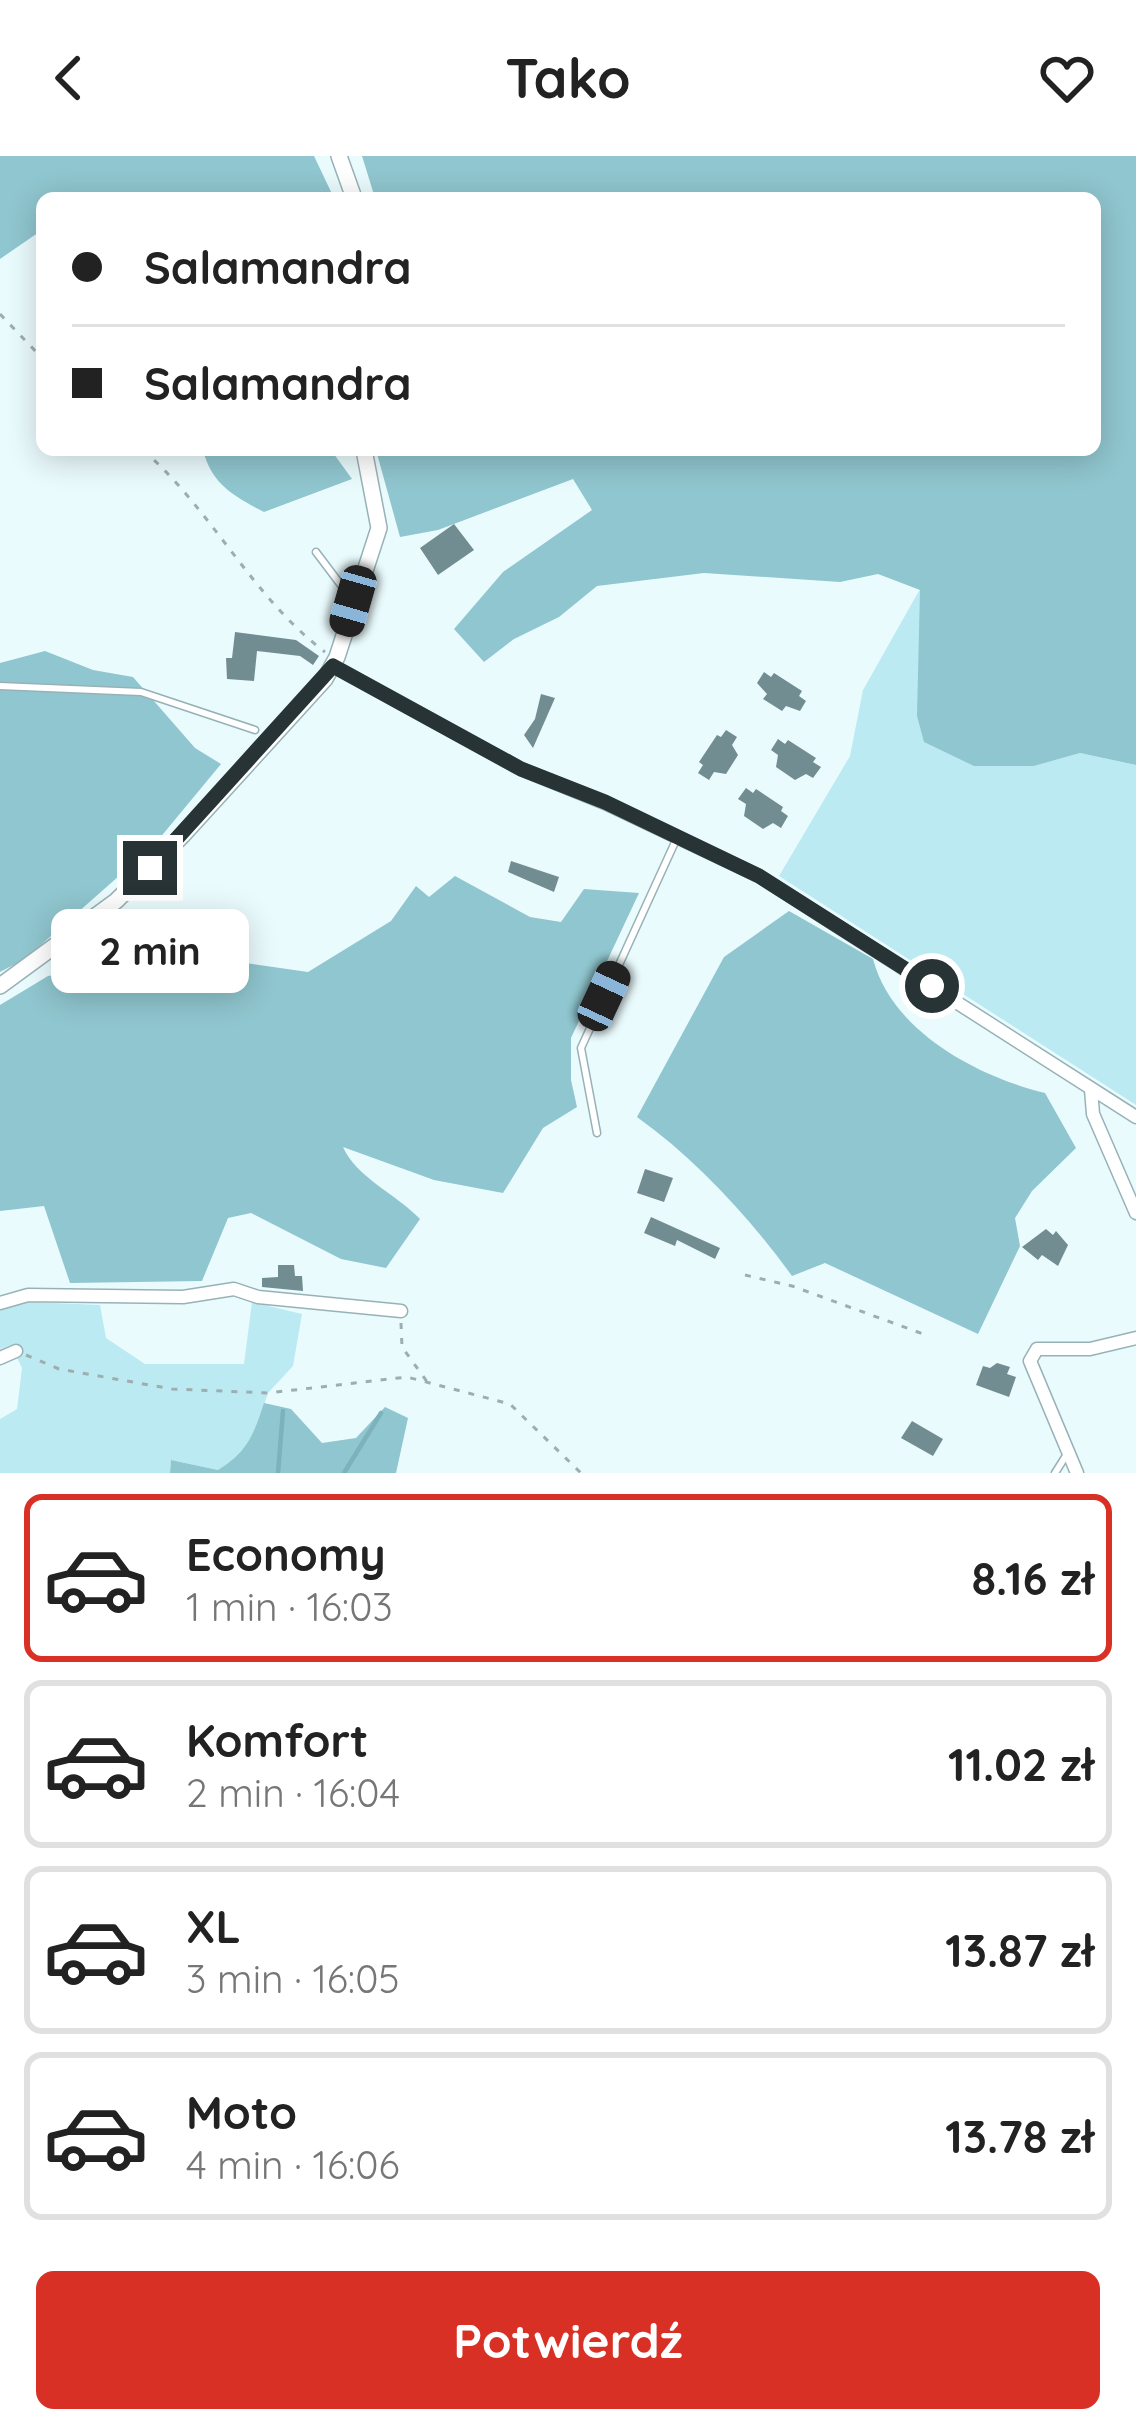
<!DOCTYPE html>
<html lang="pl">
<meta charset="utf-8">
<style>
:root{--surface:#fff;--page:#f6f6f6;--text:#222;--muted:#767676;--line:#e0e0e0;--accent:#d93025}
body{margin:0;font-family:Quicksand,sans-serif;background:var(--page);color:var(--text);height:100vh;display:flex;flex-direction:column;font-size:45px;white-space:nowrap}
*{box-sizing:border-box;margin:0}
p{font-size:39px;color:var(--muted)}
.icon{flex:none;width:66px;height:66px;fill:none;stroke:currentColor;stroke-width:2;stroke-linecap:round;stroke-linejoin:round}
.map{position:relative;height:1317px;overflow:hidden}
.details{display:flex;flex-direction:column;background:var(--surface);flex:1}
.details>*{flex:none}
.guide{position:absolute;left:36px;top:36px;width:1065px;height:264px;border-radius:18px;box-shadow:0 6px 30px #0003;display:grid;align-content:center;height:264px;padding:0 36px;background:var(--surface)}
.end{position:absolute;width:54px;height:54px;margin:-27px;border:15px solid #283335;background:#fff;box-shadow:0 0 0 6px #fff}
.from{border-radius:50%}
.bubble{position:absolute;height:84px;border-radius:18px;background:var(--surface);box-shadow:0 6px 30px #0003;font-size:39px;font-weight:700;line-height:84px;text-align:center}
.car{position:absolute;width:36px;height:72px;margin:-36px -18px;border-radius:15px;box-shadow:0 0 9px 3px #0007;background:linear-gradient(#222 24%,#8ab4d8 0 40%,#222 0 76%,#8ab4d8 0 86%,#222 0)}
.guide b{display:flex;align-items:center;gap:42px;height:114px;font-size:45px}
.guide b+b{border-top:3px solid var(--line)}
.guide i{width:30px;height:30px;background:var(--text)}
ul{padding:21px 0 0;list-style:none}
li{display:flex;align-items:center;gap:36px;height:168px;margin:0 24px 18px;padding:0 12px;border:6px solid var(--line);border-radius:18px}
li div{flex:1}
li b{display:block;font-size:45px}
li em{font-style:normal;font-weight:700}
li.on{border-color:var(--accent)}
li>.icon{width:108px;height:108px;stroke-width:1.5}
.cta{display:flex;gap:24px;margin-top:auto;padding:24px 36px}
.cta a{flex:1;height:138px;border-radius:18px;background:var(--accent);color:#fff;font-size:48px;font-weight:700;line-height:138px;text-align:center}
header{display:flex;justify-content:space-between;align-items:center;height:156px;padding:0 36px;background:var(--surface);font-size:54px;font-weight:700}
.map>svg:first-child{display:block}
.green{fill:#bceaf2}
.forest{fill:#90c6cf}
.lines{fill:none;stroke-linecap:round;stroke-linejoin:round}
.stream{stroke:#7db2bb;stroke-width:4.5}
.building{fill:#728d91}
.service-casing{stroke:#97b2b7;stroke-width:9}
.minor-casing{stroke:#97b2b7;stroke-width:15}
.tertiary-casing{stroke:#97b2b7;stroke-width:18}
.path{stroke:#9eadb0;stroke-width:3;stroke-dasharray:6 9;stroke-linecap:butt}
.service{stroke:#fff;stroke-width:6}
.minor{stroke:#fff;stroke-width:12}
.tertiary{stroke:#fff;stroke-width:15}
.route{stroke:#283335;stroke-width:15}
</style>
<header><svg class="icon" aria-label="back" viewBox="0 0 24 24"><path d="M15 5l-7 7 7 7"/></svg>Tako<svg class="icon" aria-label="heart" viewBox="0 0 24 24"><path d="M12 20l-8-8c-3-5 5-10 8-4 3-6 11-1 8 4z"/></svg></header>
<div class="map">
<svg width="1136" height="1317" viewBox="0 0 1136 1317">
<rect width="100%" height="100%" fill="#eafbfe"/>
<g class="green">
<path d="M 920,433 L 920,479 L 1034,610 L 1080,597 L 1136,609 L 1136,949 L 779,720 L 850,600 L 863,534 Z"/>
<path d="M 29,1146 L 100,1149 L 106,1182 L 145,1208 L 244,1208 L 252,1146 L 302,1158 L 293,1210 L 268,1237 L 253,1281 L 239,1302 L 218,1314 L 171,1304 L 170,1317 L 0,1317 L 0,1263 L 17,1253 L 22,1212 L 11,1189 L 0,1193 L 0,1154 Z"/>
</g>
<g class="forest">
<path d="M 0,0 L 314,0 L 334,42 L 42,42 L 42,74 L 0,103 Z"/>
<path d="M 362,0 L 1136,0 L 1136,609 L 1080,597 L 1034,610 L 974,610 L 924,586 L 917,560 L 920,434 L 878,418 L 840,426 L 704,417 L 597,430 L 559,461 L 514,483 L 484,506 L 454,473 L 503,416 L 592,354 L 573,323 L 438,374 L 400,381 L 376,294 L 1095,294 L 1095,42 L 375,42 Z"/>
<path d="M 203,294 L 331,294 L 352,323 L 264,356 C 234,340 212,329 203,294 Z"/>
<path d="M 45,495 L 93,514 L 133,521 L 195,592 L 221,608 L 154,689 L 25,803 L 0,816 L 0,507 Z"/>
<path d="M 455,720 L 530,761 L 561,766 L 584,733 L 639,737 L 571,882 L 571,924 L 577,951 L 543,972 L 503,1037 L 434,1024 L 343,991 C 357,1022 395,1037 420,1063 L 386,1112 L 341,1103 L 251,1057 L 228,1062 L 202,1125 L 70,1127 L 44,1050 L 0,1055 L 0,849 L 48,820 L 167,801 L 212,802 L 308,816 L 391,765 L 416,730 L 429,741 Z"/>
<path d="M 789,755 L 873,803 C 892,875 976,920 1045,937 L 1076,992 L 1032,1035 L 1015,1062 L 1020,1090 L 978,1178 L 825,1107 L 792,1120 C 749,1061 697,1004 637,961 L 724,801 Z"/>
<path d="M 264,1247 L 291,1253 L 322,1287 L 356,1282 L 385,1251 L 408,1262 L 396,1317 L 170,1317 L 171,1304 L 218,1314 C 247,1297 254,1278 264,1247 Z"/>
</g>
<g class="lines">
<g class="stream">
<path d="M 278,1317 L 283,1255"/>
<path d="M 344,1317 L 381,1257"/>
</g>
</g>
<g class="building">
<path d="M 454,368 L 474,394 L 438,419 L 420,392 Z"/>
<path d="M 235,476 L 296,484 L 319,500 L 313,509 L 300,500 L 257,495 L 254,525 L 227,523 L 226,502 L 232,502 Z"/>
<path d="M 764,516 L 771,521 L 774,517 L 802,535 L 799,540 L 806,545 L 800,555 L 786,550 L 782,555 L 763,543 L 767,538 L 757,527 Z"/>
<path d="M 541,538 L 555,542 L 533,592 L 524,579 L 535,563 Z"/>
<path d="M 726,574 L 737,581 L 732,589 L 738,599 L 726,618 L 714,616 L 709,624 L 698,617 L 703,609 L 699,606 L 717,579 L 721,581 Z"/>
<path d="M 778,583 L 785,588 L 788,584 L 816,602 L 813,606 L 821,611 L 813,622 L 806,618 L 795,624 L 776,611 L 778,599 L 771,594 Z"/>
<path d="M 746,632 L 753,637 L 756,633 L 783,651 L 781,655 L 788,660 L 781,672 L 773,667 L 763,673 L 744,660 L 746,648 L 738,643 Z"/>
<path d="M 511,705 L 559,721 L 554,736 L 508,716 Z"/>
<path d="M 645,1013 L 673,1022 L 664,1046 L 637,1037 Z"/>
<path d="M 651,1061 L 720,1092 L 715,1103 L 677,1084 L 675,1090 L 644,1077 Z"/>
<path d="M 1046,1073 L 1053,1079 L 1056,1075 L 1068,1089 L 1058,1110 L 1042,1099 L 1038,1104 L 1022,1091 Z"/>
<path d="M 278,1109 L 294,1109 L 295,1120 L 302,1120 L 303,1135 L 262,1131 L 262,1122 L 278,1121 Z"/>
<path d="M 997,1207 L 1010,1211 L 1007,1218 L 1016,1221 L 1009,1241 L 976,1229 L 983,1210 L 990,1212 Z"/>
<path d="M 912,1265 L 943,1283 L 933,1300 L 901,1282 Z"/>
</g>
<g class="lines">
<g class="service-casing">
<g id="service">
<path d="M 316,396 L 353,445"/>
<path d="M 0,530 L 141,536 L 255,574"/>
<path d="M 597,977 L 581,892 L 676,684"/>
<path d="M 1055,1317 L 1067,1298"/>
</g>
</g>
<g class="minor-casing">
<g id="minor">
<path d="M 333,510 L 521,613 L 605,647 L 759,720 L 1136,961"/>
<path d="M 1091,933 L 1093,958 L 1136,1057"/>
<path d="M 0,1147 L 28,1139 L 183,1141 L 234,1133 L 258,1141 L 401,1155"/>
<path d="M 0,1202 L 16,1195"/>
<path d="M 1077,1317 L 1030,1205 L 1037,1193 L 1090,1193 L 1136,1182"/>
</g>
</g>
<g class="tertiary-casing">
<g id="tertiary">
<path d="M 339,0 L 354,42"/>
<path d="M 0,830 L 116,745 L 183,679 L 325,523 L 337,501 L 379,372 L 364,294"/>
</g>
</g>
<g class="path">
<path d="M 0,158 L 42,202"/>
<path d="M 143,294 C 212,354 252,441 325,496"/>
<path d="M 745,1119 L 792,1130 L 926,1179"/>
<path d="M 401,1167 L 402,1191 L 428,1227"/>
<path d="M 26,1199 L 59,1213 L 172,1233 L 268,1237 L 407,1221 L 510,1248 L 581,1317"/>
</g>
<use href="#service" class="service"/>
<use href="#minor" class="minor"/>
<use href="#tertiary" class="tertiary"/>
</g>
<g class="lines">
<path class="route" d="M 150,712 L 333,510 L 521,613 L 605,646 L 759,720 L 932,830"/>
</g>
</svg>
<i class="end from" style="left:932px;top:830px"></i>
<i class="end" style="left:150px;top:712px"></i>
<div class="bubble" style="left:51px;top:753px;width:198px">2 min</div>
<i class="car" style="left:353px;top:445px;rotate:196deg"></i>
<i class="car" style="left:604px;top:840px;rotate:25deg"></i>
<div class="guide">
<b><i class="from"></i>Salamandra</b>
<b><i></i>Salamandra</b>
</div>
</div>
<section class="details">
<ul>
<li class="on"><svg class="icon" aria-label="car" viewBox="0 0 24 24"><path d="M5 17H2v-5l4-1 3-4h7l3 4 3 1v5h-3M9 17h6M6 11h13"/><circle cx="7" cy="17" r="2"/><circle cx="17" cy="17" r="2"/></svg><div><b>Economy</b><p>1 min · 16:03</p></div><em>8.16 zł</em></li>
<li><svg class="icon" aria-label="car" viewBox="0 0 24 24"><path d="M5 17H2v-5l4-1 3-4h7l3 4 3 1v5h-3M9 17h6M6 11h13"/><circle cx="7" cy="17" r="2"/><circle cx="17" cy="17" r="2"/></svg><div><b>Komfort</b><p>2 min · 16:04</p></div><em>11.02 zł</em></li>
<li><svg class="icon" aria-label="car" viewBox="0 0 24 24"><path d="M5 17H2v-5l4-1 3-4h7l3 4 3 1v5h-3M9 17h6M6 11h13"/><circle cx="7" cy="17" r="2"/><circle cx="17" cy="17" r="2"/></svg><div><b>XL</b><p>3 min · 16:05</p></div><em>13.87 zł</em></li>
<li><svg class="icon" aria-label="car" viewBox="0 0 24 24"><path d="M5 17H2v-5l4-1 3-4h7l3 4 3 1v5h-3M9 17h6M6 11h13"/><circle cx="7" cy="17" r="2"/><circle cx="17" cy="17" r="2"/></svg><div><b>Moto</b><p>4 min · 16:06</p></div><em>13.78 zł</em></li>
</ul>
<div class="cta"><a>Potwierdź</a></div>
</section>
